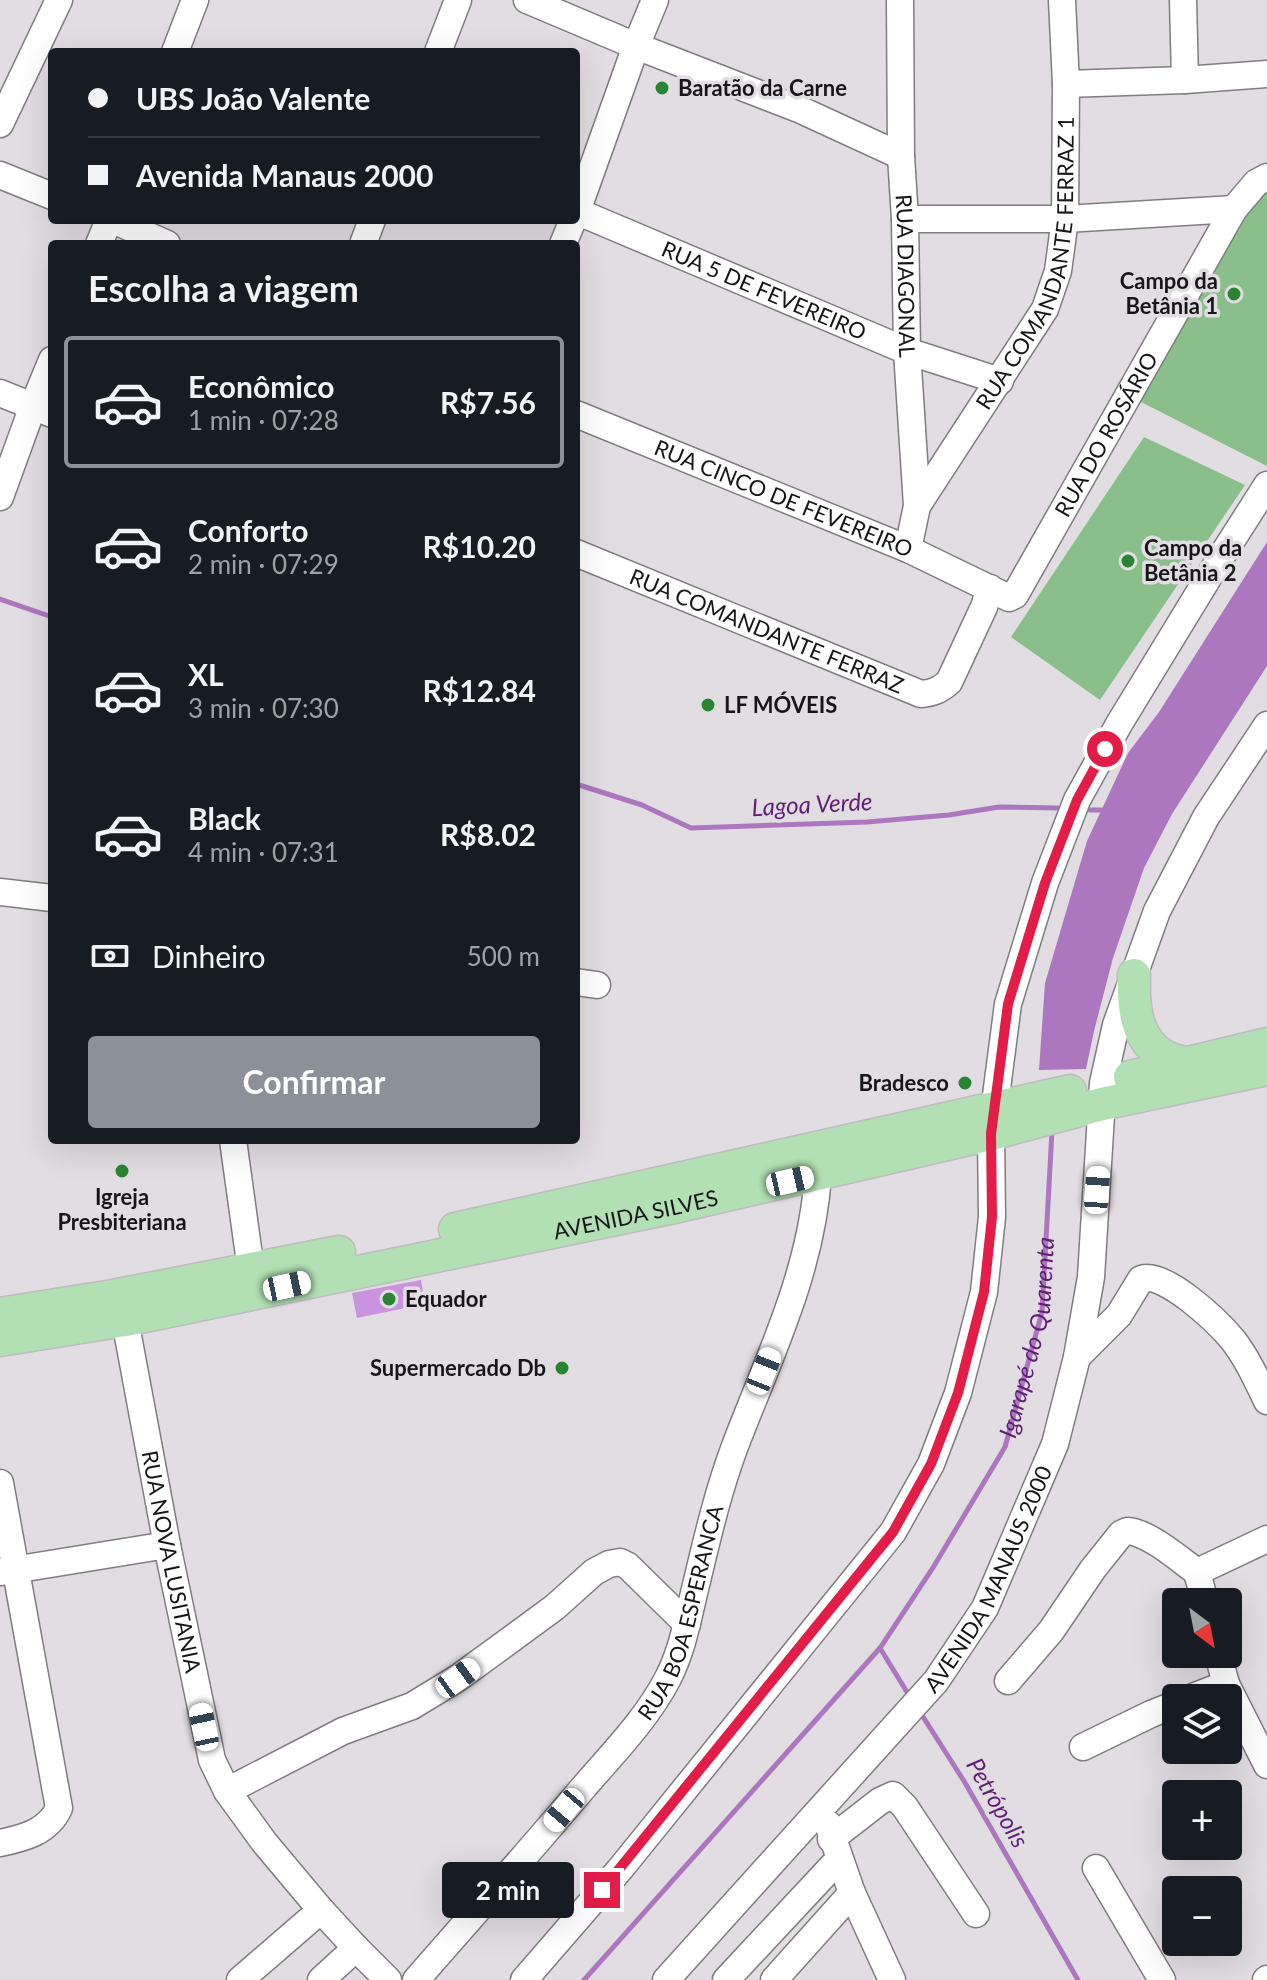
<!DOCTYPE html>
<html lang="pt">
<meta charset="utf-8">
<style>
:root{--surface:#171b24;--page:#20242c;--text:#f1f3f6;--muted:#9ea1a6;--line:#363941;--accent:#8c9099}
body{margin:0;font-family:Lato,sans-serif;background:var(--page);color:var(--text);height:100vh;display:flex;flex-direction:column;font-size:30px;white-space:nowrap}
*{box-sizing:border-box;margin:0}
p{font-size:26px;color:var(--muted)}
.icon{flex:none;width:44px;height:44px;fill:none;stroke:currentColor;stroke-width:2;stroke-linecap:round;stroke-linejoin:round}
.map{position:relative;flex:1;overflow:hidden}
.side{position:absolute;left:48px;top:240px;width:532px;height:904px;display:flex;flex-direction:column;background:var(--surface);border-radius:8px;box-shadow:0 8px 32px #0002}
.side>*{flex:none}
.hud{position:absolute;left:48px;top:48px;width:532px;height:176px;border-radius:8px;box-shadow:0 8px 32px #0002;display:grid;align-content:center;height:176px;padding:0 40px;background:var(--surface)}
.needle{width:52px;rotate:148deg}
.fabs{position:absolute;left:1162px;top:1588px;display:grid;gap:16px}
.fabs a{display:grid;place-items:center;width:80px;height:80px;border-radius:8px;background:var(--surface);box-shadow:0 8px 32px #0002;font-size:40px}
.end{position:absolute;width:36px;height:36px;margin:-18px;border:10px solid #e11d48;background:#fff;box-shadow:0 0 0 4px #fff}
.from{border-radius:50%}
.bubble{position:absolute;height:56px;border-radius:8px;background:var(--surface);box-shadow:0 8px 32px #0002;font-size:26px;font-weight:700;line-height:56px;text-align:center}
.car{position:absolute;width:24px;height:48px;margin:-24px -12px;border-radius:10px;box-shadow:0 0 6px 2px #0007;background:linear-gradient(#fff 24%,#345 0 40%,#fff 0 76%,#345 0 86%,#fff 0)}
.hud b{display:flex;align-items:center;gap:28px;height:76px;font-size:30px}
.hud b+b{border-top:2px solid var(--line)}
.hud i{width:20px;height:20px;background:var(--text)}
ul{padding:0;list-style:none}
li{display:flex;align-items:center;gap:24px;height:132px;margin:0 16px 12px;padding:0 24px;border:4px solid transparent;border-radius:8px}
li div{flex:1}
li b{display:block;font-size:30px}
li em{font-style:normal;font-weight:700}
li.active{border-color:var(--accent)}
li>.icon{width:72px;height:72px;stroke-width:1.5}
h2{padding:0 40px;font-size:36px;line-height:96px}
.pay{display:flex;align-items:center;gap:20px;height:88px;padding:0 40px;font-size:30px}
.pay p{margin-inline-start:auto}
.button{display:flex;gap:16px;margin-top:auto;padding:16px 40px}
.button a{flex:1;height:92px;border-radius:8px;background:var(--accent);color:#fff;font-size:32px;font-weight:700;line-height:92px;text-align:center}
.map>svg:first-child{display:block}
.green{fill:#8abe8b}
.water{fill:#ac77bf}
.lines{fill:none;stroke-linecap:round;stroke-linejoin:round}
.stream{stroke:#ac77bf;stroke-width:5}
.building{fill:#ca93dd}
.minor-casing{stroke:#807d81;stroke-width:29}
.major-casing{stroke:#bebdbe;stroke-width:35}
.minor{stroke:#fff;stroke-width:26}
.major{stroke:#b2dfb3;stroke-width:32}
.route{stroke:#e11d48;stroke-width:10}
.poi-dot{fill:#2b8434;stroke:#e1dde2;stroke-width:3}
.labels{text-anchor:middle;stroke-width:7;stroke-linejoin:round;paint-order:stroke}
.poi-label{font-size:22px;font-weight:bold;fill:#161517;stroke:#e1dde2;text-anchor:start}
.street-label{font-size:22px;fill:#161517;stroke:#e1dde2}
.water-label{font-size:24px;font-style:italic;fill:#611e75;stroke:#e1dde2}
</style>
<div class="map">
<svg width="1267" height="1980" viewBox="0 0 1267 1980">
<rect width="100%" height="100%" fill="#e1dde2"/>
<g class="green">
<path d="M 1264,186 L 1267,188 L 1267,466 L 1139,401 Z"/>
<path d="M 1144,437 L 1245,485 L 1100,700 L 1011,637 Z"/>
</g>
<path class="water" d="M 1267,542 L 1267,666 L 1172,814 L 1144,868 L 1113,958 L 1094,1031 L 1086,1069 L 1039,1070 L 1045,983 L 1087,841 L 1128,753 L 1159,712 Z"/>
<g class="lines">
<g class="stream">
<path d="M 0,599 L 52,617"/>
<path d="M 576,784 L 642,805 L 691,828 L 867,822 L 949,815 L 999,807 L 1058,808"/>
<path d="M 1090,810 L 1105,810"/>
<path d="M 880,1648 L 910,1697"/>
<path d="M 920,1712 L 964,1781 L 1078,1980"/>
<path id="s1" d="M 584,1980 L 880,1648 L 934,1566 L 1005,1447 L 1042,1312 L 1052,1131"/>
</g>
</g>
<path class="building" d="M 421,1280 L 425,1304 L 357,1318 L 352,1293 Z"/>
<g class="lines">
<g class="minor-casing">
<g id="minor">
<path d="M 527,0 L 636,46 L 801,110 L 901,156"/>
<path id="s2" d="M 900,0 L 901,156 L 905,219 L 907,351 L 917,506 L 908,549"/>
<path d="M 1183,0 L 1185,80"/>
<path d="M 175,52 L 195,0"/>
<path d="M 438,52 L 458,0"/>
<path d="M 1066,84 L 1185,80 L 1267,74"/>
<path d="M 0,124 L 59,0"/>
<path d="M 0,175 L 52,196"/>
<path id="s3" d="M 576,211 L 907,351 L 1000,381"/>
<path d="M 576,214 L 636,46 L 655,0"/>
<path d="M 905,219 L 1065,219 L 1234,209"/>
<path d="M 113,220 L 167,244"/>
<path d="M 99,244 L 109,220"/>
<path d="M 363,244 L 372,220"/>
<path d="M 563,244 L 573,220"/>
<path d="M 0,393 L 52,414"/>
<path id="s4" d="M 576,414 L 908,549 L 1009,598 L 1015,595 L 1234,209 L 1256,183 L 1267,177"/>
<path d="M 0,497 L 33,406 L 52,360"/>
<path id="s5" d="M 917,506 L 1045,309 L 1058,271 L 1065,219 L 1066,84 L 1062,0"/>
<path id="s6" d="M 576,553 L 921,694 C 933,693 940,690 949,682 L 984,607 L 990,588"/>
<path d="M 0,892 L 52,898"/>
<path d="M 576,982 L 597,985"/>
<path d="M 233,1140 L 251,1270"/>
<path id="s7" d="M 125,1320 L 167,1545 L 212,1760 L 227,1791 L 264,1842 L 321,1910 L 356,1948 L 388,1980"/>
<path d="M 1077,1357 L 1119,1315 L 1141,1279 C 1164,1270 1218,1322 1233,1340 C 1247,1358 1257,1380 1267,1401"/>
<path d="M 0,1483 L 59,1808 C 48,1832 24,1838 0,1843"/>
<path d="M 1,1572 L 167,1545"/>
<path d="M 1197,1572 L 1267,1539"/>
<path d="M 1197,1572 L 1205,1602"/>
<path d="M 1218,1654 L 1226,1684 L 1267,1765"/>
<path d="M 1008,1681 L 1051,1631 L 1093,1569 L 1121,1534 C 1127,1531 1127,1530 1134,1532 C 1155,1538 1179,1559 1197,1572"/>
<path d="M 1190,1698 L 1226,1684"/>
<path d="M 1083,1747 L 1151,1714 L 1176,1704"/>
<path d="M 227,1791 L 343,1731 L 412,1706 L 458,1678 L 506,1643 L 555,1607 L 594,1572 L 609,1564 L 620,1562 L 628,1566 L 687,1624"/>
<path d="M 828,1824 L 852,1893 L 892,1980"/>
<path d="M 831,1839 L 880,1801 L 893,1795 L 905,1807 L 976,1914"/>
<path d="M 1096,1868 L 1162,1980"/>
<path d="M 240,1980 L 321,1910"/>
<path d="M 321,1980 L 356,1948"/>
<path id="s8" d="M 416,1980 C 472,1916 528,1853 583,1788 C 613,1753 647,1719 668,1678 C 683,1649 688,1617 696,1585 C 707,1539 718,1491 735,1446 C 769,1357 812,1271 818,1175"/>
<path d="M 524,1980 L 621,1868 L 893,1532 L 931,1464 L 958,1393 L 984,1292 L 992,1217 L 991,1134 L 1008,1004 L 1045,883 L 1077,800 L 1119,724 L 1216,565 L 1267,485"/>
<path id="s9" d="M 666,1980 L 936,1681 L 985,1608 L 1055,1444 L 1077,1357 L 1091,1277 L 1103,1083 L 1116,1025 L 1157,911 L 1206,817 L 1267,725"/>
<path d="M 726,1980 L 839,1859"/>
<path d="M 774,1980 L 852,1893"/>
<path d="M 1266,1980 L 1267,1979"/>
</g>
</g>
<g class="major-casing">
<g id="major">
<path d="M 1134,975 C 1133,1006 1135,1041 1166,1057 C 1172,1060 1179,1061 1185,1063"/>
<path d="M 1130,1077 L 1267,1044"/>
<path d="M 455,1229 L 1070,1091"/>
<path d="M 0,1314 L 113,1296 L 339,1252"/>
<path id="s10" d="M 0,1340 L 125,1320 L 679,1206 L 991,1134 L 1102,1104 L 1267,1069"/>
</g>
</g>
<use href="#minor" class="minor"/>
<use href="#major" class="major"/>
</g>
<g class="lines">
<path class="route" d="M 602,1890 L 893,1532 L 931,1464 L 958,1393 L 984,1292 L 992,1217 L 991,1134 L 1008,1004 L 1045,883 L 1077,800 L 1105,749"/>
</g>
<g class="poi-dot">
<circle cx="662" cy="88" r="8"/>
<circle cx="1234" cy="294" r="8"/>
<circle cx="1128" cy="561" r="8"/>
<circle cx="708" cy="705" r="8"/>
<circle cx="965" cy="1083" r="8"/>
<circle cx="122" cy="1171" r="8"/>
<circle cx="389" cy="1299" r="8"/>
<circle cx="562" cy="1368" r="8"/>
</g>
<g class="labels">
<g class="poi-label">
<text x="678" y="96">Baratão da Carne</text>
<text x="1218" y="289" text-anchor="end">Campo da<tspan x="1218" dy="25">Betânia 1</tspan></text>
<text x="1144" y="556">Campo da<tspan x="1144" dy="25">Betânia 2</tspan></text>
<text x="724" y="713">LF MÓVEIS</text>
<text x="949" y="1091" text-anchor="end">Bradesco</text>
<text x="122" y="1205" text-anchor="middle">Igreja<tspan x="122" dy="25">Presbiteriana</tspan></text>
<text x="405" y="1307">Equador</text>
<text x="546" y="1376" text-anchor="end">Supermercado Db</text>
</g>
<g class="street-label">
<text dy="8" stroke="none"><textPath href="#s5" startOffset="274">RUA COMANDANTE FERRAZ 1</textPath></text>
<text dy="8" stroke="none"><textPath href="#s2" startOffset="276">RUA DIAGONAL</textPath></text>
<text dy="8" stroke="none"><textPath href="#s3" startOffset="204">RUA 5 DE FEVEREIRO</textPath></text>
<text dy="8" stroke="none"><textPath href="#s4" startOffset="662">RUA DO ROSÁRIO</textPath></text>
<text dy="8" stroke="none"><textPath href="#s4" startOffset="224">RUA CINCO DE FEVEREIRO</textPath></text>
<text dy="8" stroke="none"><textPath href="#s6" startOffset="206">RUA COMANDANTE FERRAZ</textPath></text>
<text dy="8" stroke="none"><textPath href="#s10" startOffset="648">AVENIDA SILVES</textPath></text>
<text dy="8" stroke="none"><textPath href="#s7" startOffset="246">RUA NOVA LUSITANIA</textPath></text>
<text dy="8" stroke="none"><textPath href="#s9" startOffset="518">AVENIDA MANAUS 2000</textPath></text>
<text dy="8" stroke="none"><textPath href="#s8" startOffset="460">RUA BOA ESPERANCA</textPath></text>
</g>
<g class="water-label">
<text transform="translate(812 805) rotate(-3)" y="8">Lagoa Verde</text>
<text dy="8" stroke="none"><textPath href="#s1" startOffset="794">Igarapé do Quarenta</textPath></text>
<text transform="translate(997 1803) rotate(60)" y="8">Petrópolis</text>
</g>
</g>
</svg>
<div class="fabs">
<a><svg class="needle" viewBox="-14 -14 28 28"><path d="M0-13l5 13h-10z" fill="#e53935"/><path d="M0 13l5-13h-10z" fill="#9ea1a6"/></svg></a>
<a><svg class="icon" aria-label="layers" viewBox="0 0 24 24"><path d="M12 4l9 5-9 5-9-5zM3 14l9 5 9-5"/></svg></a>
<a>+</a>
<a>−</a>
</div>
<i class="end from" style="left:1105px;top:749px"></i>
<i class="end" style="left:602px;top:1890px"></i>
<div class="bubble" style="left:442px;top:1862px;width:132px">2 min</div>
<i class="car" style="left:790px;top:1181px;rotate:77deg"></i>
<i class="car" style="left:1097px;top:1190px;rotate:4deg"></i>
<i class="car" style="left:287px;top:1286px;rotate:78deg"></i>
<i class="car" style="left:764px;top:1371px;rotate:22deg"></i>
<i class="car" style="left:458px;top:1678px;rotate:54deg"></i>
<i class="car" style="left:204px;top:1727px;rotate:348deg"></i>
<i class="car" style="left:564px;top:1810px;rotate:220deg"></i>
<div class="hud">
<b><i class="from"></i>UBS João Valente</b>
<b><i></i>Avenida Manaus 2000</b>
</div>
<section class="side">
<h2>Escolha a viagem</h2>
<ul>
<li class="active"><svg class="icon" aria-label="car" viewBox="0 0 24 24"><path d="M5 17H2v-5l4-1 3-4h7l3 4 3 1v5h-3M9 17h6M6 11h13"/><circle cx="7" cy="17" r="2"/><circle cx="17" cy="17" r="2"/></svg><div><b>Econômico</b><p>1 min · 07:28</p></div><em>R$7.56</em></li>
<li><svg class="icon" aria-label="car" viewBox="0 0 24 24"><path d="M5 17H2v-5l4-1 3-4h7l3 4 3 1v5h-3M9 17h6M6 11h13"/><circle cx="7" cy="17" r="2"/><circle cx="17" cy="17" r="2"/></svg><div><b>Conforto</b><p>2 min · 07:29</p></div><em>R$10.20</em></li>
<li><svg class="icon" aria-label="car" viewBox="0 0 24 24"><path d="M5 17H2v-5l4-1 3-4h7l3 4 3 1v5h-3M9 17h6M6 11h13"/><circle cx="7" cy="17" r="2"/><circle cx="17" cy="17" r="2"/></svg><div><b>XL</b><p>3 min · 07:30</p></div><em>R$12.84</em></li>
<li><svg class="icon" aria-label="car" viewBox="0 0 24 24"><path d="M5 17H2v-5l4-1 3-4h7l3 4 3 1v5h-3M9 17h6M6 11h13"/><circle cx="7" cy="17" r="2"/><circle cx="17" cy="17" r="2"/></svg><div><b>Black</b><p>4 min · 07:31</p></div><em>R$8.02</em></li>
</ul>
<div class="pay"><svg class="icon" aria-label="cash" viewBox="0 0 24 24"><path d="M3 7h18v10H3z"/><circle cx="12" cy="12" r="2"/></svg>Dinheiro<p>500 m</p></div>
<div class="button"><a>Confirmar</a></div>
</section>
</div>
